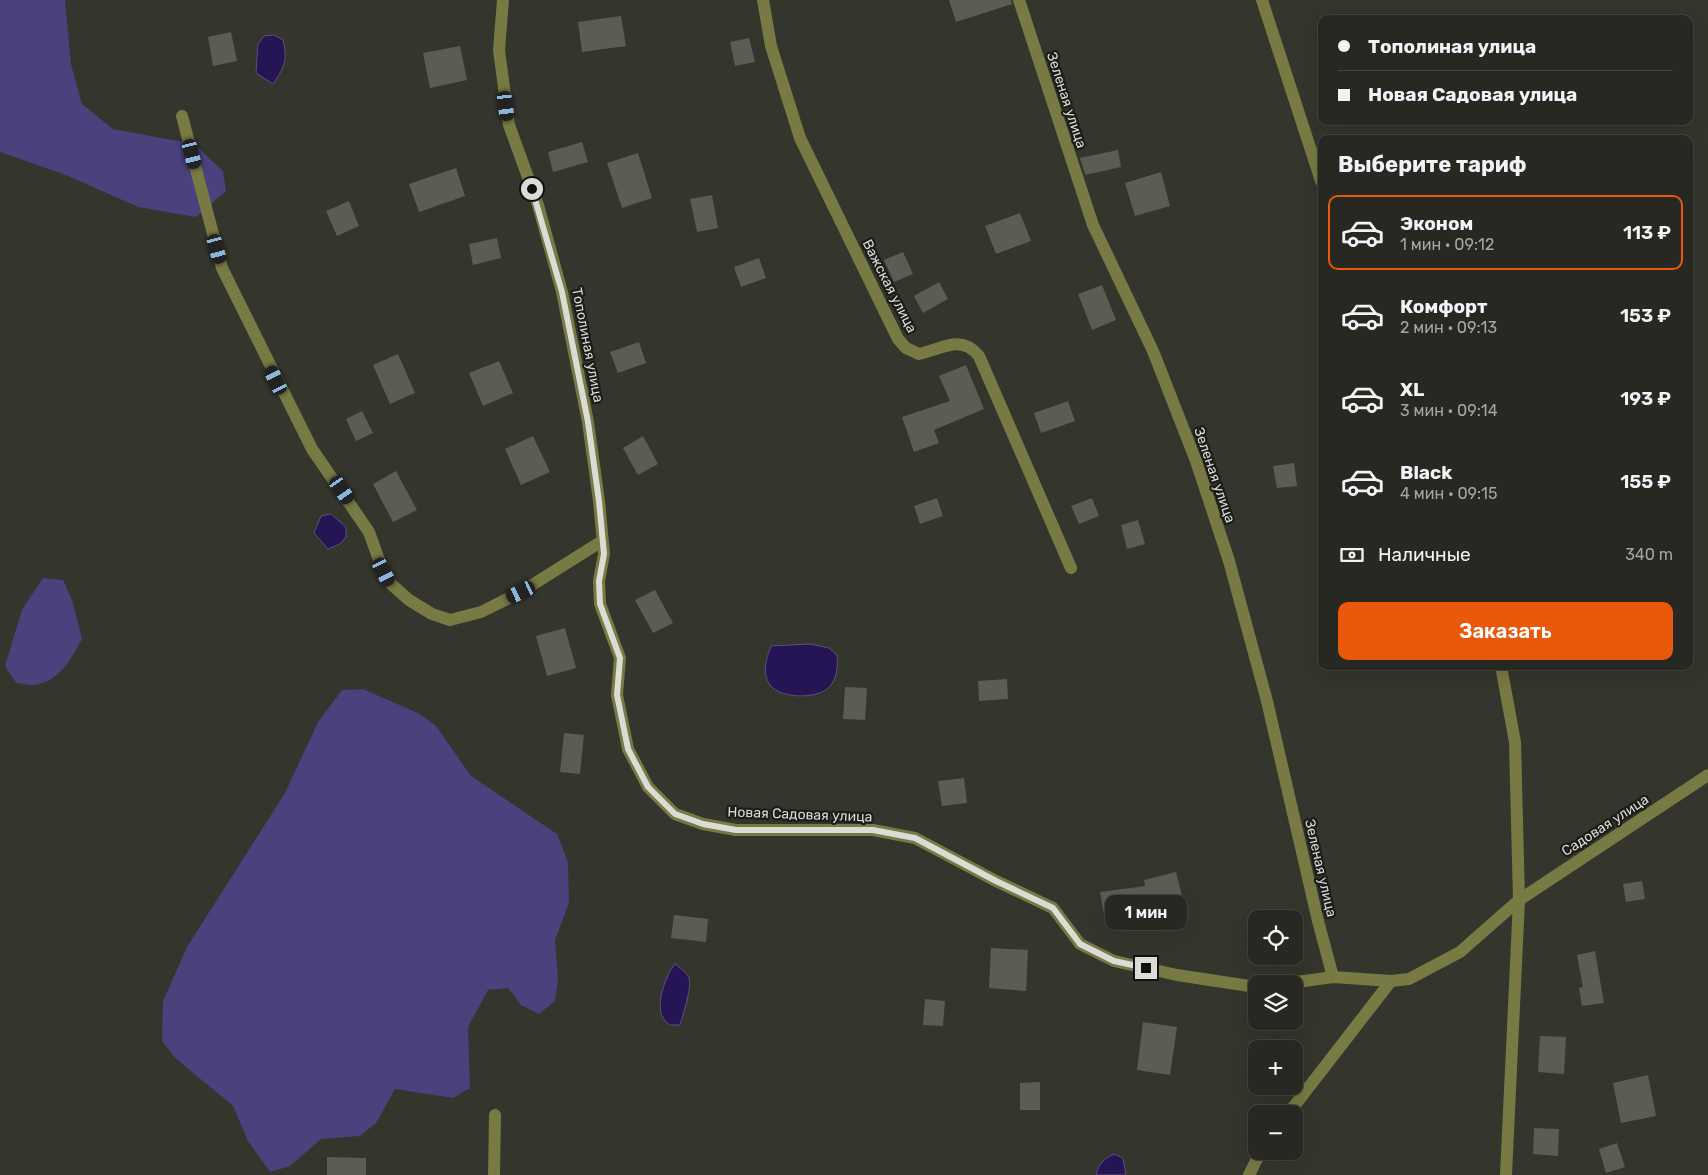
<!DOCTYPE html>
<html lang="ru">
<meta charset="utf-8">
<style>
:root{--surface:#272821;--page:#2f302a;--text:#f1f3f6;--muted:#a4a6a5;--line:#43443f;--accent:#ea580c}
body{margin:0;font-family:Rubik,sans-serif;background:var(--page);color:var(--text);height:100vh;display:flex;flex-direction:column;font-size:19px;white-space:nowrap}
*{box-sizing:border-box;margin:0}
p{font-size:16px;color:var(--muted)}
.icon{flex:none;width:28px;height:28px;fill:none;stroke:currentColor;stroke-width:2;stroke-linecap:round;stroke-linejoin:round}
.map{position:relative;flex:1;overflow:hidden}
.details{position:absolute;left:1318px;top:135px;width:375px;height:535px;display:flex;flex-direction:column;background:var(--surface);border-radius:10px;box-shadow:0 5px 20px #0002,0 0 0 1px var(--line)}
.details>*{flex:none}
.top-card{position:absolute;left:1318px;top:15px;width:375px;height:110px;border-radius:10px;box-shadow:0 5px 20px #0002,0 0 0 1px var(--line);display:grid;align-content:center;height:110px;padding:0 20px;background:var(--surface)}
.fabs{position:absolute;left:1248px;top:910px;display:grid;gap:10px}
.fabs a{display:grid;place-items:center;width:55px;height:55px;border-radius:10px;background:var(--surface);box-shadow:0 5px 20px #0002,0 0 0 1px var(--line);font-size:25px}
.end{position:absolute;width:22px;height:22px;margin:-11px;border:6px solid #dbdcd6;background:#111;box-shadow:0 0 0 2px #111}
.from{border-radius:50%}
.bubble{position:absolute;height:35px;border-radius:10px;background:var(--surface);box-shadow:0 5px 20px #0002,0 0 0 1px var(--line);font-size:16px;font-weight:600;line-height:35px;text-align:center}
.car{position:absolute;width:15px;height:30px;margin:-15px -8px;border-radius:6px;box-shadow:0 0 4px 1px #0007;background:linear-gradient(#222 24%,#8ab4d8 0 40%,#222 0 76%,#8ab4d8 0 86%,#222 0)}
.top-card b{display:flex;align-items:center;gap:18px;height:48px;font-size:19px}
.top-card b+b{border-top:1px solid var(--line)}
.top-card i{width:12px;height:12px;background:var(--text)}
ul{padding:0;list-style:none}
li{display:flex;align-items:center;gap:15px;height:75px;margin:0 10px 8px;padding:0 10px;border:2px solid transparent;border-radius:10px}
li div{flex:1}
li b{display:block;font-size:19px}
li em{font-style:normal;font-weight:600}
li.current{border-color:var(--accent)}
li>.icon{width:45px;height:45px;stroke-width:1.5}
h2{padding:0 20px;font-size:22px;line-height:60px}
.pay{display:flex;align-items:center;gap:12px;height:55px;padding:0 20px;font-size:19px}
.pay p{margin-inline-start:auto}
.primary-button{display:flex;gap:10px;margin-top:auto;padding:10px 20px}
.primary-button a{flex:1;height:58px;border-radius:10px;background:var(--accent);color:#fff;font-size:20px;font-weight:600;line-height:58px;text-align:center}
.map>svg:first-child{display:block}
.green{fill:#4a417d}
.water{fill:#251554;stroke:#5c517b}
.building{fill:#5b5c52}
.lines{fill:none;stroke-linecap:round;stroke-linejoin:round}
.minor{stroke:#777a43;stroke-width:12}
.route{stroke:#dbdcd6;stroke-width:6}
.labels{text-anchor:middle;stroke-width:4.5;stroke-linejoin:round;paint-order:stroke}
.street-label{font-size:14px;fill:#dbdcd6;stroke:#1c1c18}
</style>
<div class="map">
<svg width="1708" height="1175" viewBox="0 0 1708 1175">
<rect width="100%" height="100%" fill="#34352c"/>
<g class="green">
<path d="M 0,0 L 65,0 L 71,64 L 82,104 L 113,129 L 194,144 L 223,171 L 226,191 L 196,217 L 138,207 L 66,175 L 0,152 Z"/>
<path d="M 43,578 L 63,580 L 72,600 L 82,639 C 71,659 60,681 35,685 C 30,686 22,683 16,683 L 5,666 L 22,610 Z"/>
<path d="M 363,689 L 420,714 L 436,726 L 471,776 L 557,834 L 568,862 L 569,903 L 555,940 L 558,979 L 555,1001 L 539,1014 L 521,1005 L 508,988 L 488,990 L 468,1027 L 470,1088 L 453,1098 L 395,1089 L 376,1123 L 360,1136 L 321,1139 L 290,1166 L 270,1172 L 248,1141 L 233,1106 L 174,1057 L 162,1041 L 163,1001 L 187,947 L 285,793 L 318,722 L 342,690 Z"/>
</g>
<g class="water">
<path d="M 274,35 L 283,40 C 288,60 284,68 273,84 L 256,73 L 258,44 L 264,36 Z"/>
<path d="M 331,514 L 346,527 L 346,537 L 340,544 L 328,549 L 314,533 L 321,516 Z"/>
<path d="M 810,644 L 829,648 L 837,655 C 838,664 837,675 833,682 C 825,700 781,700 770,685 C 762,674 766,658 771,646 Z"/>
<path d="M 675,964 C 680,968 687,972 689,978 C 692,988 683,1014 680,1025 L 670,1025 C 667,1023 664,1020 662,1016 C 656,1003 666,974 675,964 Z"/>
<path d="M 1114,1154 L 1123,1158 L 1126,1175 L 1096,1175 C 1099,1163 1104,1159 1114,1154 Z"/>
</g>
<g class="building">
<path d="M 949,0 L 1011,0 L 1012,4 L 956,22 Z"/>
<path d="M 621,16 L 626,46 L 582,52 L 578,22 Z"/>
<path d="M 231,32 L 237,61 L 213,66 L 208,37 Z"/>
<path d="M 749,38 L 755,62 L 735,66 L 730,42 Z"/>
<path d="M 460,46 L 467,80 L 430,88 L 423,53 Z"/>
<path d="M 582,142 L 588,162 L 553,172 L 548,152 Z"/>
<path d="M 1118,150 L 1121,167 L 1085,175 L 1080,158 Z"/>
<path d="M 638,153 L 652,198 L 622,208 L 607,163 Z"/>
<path d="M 456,168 L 465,196 L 419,212 L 409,184 Z"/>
<path d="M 1161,172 L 1170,206 L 1135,216 L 1125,183 Z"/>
<path d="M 712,195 L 718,228 L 697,232 L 690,199 Z"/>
<path d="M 349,201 L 359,226 L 337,236 L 326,211 Z"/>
<path d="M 1020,213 L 1031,241 L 996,254 L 985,226 Z"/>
<path d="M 497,238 L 501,258 L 473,265 L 469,244 Z"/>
<path d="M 903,252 L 913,274 L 894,282 L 884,260 Z"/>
<path d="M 759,258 L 766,278 L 741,287 L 734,267 Z"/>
<path d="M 939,282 L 948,299 L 923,313 L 914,296 Z"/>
<path d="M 1102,285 L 1116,320 L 1092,330 L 1078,294 Z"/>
<path d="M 639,342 L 646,363 L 618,373 L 610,352 Z"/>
<path d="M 398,354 L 415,393 L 390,404 L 373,365 Z"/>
<path d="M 499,361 L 513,393 L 483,406 L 469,373 Z"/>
<path d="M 966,365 L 984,409 L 934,430 L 939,443 L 914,452 L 902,417 L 950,401 L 939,376 Z"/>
<path d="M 1068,401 L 1075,421 L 1041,433 L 1034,413 Z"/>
<path d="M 362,411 L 373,433 L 356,441 L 346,419 Z"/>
<path d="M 533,436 L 550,472 L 521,485 L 505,449 Z"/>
<path d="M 643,436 L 658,464 L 638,475 L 623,448 Z"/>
<path d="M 1294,463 L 1297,486 L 1277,488 L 1273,466 Z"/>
<path d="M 396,471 L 417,510 L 393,522 L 373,484 Z"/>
<path d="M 937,498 L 943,516 L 920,524 L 914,506 Z"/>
<path d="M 1092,498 L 1099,516 L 1079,524 L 1071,506 Z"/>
<path d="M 1138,520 L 1145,544 L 1127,549 L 1121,525 Z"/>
<path d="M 655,590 L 673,623 L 653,633 L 635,600 Z"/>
<path d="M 565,628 L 576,668 L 547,676 L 536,636 Z"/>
<path d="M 1007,679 L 1008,699 L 979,701 L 978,681 Z"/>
<path d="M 845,687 L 867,688 L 865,720 L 843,719 Z"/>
<path d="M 564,733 L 584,735 L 580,774 L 560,772 Z"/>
<path d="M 964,778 L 967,803 L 942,806 L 938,781 Z"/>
<path d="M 1176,872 L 1185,908 L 1152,916 L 1151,909 L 1104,915 L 1100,892 L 1145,886 L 1144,880 Z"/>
<path d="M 1642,881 L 1645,899 L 1626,902 L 1623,884 Z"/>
<path d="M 674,915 L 708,919 L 706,942 L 671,938 Z"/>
<path d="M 991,948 L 1028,950 L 1026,991 L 989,988 Z"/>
<path d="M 1595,951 L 1604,1003 L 1582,1006 L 1579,988 L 1583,987 L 1577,955 Z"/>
<path d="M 925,999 L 945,1001 L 943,1026 L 923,1025 Z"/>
<path d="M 1143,1022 L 1177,1027 L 1170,1075 L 1137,1070 Z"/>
<path d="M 1540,1036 L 1566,1037 L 1564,1074 L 1538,1072 Z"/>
<path d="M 1648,1075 L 1656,1116 L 1621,1123 L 1613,1083 Z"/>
<path d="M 1040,1082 L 1040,1110 L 1020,1110 L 1020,1083 Z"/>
<path d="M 1534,1128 L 1559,1129 L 1558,1156 L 1533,1154 Z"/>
<path d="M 1617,1143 L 1625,1167 L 1606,1173 L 1599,1149 Z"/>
<path d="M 327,1157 L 366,1158 L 366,1175 L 327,1175 Z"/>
</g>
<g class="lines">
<g class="minor">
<path d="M 503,0 L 499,50 L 509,125 L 538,205 L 562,292 L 588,422 L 599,501 L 604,554 L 599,581 L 600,604 L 620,658 L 617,695 L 628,749 L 648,787 L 675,814 L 703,824 L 736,830 L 873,830 L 915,838 L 996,881 L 1053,908 L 1080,944 L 1114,961 L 1177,975 L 1256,987"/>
<path d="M 763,0 L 771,46 L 800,138 L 898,339 L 906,348 L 919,354 C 942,349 961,334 979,356 L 1071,568"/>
<path d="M 1019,0 L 1093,225 L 1153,351 L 1196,461 L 1229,561 L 1267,701 L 1318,921 L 1333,977"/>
<path d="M 1262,0 L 1321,181"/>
<path d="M 182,116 L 222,268 L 312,449 L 369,532 L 379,560 L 391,584 L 409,600 L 432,614 L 450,620 L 481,612 L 521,592 L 602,541"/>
<path d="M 1501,666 L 1515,742 L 1519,900 L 1506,1175"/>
<path d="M 1283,984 L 1333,977 L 1391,981 L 1409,979 L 1460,952 L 1519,900 L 1708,775"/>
<path d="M 1288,1114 L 1391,981"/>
<path d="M 494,1175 L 495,1115"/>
<path d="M 1249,1175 L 1261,1151"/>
</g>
</g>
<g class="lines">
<path class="route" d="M 532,189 L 562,292 L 588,422 L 599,501 L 604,554 L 599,581 L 600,604 L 620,658 L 617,695 L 628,749 L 648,787 L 675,814 L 703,824 L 736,830 L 873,830 L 915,838 L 996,881 L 1053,908 L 1080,944 L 1114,961 L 1146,968"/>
</g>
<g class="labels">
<g class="street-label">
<text transform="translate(1067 100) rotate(72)" y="5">Зеленая улица</text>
<text transform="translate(890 286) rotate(63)" y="5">Важская улица</text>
<text transform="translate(588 345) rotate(79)" y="5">Тополиная улица</text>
<text transform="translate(1215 475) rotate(71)" y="5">Зеленая улица</text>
<text transform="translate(800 814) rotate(2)" y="5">Новая Садовая улица</text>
<text transform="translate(1605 825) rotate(-33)" y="5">Садовая улица</text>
<text transform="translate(1321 868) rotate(77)" y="5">Зеленая улица</text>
</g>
</g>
</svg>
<div class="fabs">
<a><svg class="icon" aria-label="locate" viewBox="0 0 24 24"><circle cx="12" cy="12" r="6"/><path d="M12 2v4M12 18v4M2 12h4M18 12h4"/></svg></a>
<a><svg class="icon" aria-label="layers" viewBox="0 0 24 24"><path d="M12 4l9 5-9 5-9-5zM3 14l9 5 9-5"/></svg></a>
<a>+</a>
<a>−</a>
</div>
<i class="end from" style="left:532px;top:189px"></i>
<i class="end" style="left:1146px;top:968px"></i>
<div class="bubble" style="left:1105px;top:895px;width:82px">1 мин</div>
<i class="car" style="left:506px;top:106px;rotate:173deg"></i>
<i class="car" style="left:192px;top:154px;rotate:166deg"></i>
<i class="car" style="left:217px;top:249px;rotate:165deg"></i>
<i class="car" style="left:276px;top:380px;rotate:334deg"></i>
<i class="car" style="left:342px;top:490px;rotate:145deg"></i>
<i class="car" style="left:384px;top:572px;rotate:153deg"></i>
<i class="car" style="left:521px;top:592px;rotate:244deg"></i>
<div class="top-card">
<b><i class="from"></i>Тополиная улица</b>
<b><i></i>Новая Садовая улица</b>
</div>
<section class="details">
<h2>Выберите тариф</h2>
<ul>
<li class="current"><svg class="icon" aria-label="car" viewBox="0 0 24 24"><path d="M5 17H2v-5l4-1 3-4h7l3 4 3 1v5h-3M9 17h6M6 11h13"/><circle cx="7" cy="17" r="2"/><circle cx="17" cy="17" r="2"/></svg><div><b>Эконом</b><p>1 мин · 09:12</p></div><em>113 ₽</em></li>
<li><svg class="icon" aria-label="car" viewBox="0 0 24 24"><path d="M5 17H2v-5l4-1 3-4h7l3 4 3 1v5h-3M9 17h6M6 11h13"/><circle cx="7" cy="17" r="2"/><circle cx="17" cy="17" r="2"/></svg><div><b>Комфорт</b><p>2 мин · 09:13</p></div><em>153 ₽</em></li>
<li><svg class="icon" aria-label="car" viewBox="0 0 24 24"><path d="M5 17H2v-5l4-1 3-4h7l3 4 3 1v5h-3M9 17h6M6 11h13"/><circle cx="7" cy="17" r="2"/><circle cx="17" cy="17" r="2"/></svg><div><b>XL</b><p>3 мин · 09:14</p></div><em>193 ₽</em></li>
<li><svg class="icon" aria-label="car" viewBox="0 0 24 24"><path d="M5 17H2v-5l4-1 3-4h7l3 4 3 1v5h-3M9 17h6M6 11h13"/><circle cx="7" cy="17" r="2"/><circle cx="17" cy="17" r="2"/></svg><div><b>Black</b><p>4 мин · 09:15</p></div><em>155 ₽</em></li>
</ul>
<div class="pay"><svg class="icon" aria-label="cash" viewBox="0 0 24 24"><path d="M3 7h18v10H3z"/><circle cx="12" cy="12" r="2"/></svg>Наличные<p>340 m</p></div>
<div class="primary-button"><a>Заказать</a></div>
</section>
</div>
